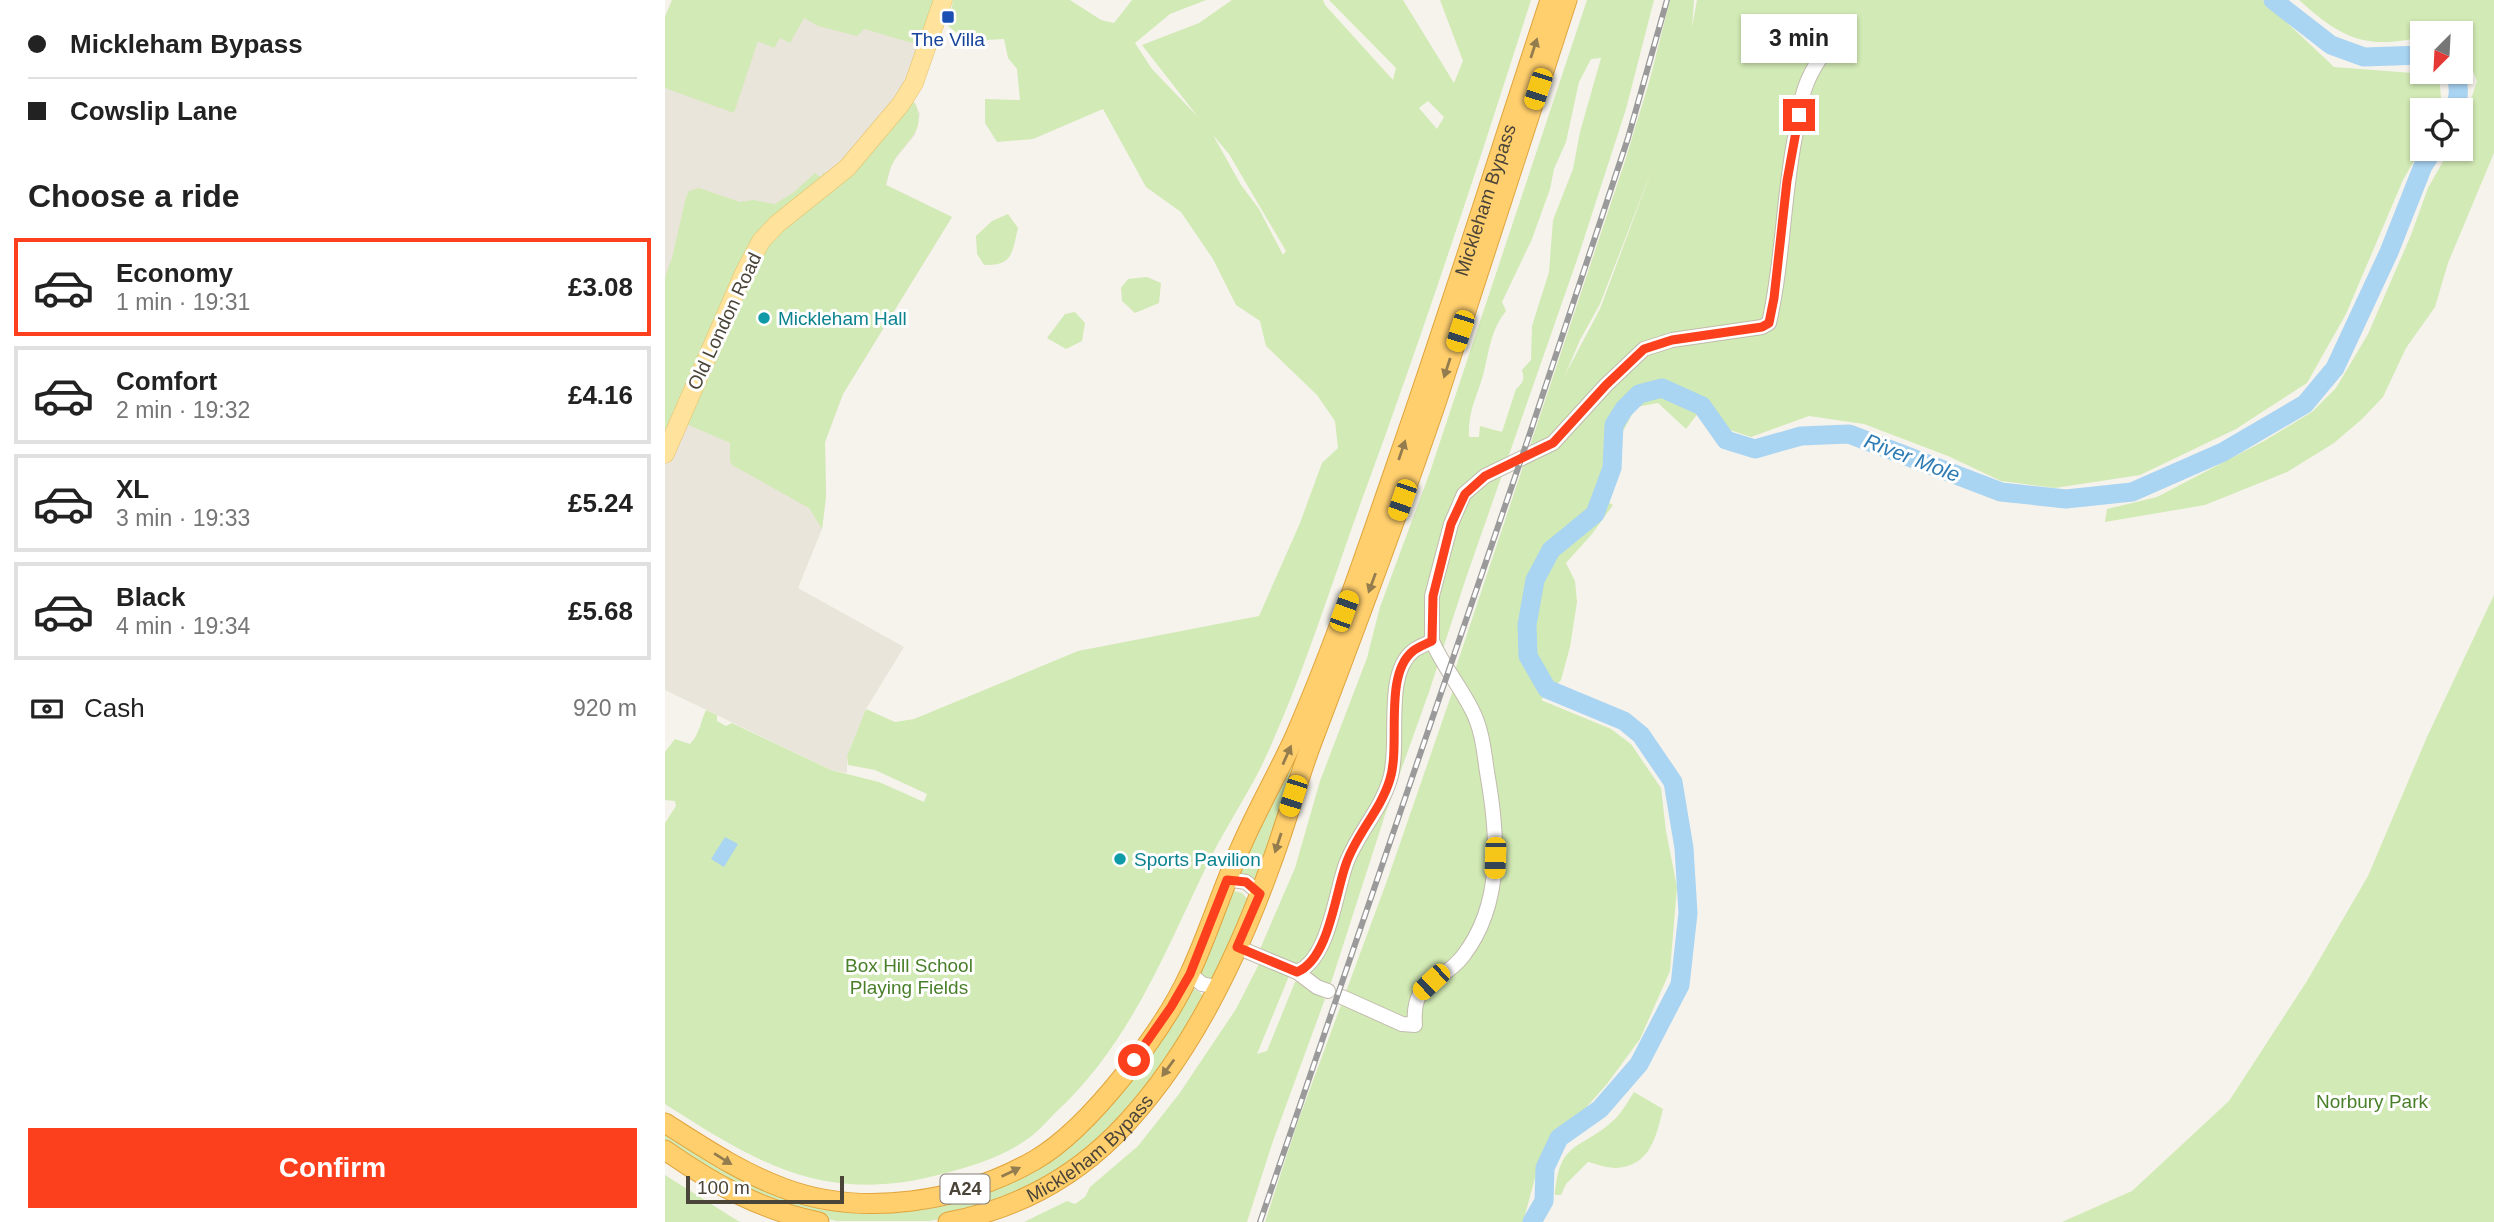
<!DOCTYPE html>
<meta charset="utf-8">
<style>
:root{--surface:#fff;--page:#f6f6f6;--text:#222;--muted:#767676;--line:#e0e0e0;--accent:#fc3f1d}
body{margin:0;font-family:Arial,sans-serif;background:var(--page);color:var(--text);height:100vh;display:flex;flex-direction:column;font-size:26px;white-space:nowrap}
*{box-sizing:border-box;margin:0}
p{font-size:23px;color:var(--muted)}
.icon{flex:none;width:38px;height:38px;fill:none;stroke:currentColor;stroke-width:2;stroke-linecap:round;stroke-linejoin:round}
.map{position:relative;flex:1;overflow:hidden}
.sheet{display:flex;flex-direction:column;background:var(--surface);width:665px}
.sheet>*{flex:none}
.top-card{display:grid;align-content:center;height:154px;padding:0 28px;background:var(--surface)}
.needle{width:46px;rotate:204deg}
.fabs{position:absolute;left:1745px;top:21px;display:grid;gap:14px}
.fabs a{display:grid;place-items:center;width:63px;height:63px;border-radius:0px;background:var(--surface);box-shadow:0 2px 5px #0004;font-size:35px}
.scale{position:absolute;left:21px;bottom:18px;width:158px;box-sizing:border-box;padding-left:7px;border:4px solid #4b4439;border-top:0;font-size:19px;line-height:24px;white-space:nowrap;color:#4b4439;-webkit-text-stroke:5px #fff;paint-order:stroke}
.end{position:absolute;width:32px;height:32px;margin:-16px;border:9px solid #fc3f1d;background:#fff;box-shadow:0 0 0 4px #fff}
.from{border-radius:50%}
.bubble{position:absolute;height:49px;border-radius:0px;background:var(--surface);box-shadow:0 2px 5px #0004;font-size:23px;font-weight:800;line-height:49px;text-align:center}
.car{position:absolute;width:21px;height:42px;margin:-21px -10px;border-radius:9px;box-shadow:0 0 5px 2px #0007;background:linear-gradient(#f5c518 24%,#345 0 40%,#f5c518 0 76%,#345 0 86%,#f5c518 0)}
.top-card b{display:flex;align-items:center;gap:24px;height:66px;font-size:26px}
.top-card b+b{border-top:2px solid var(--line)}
.top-card i{width:18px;height:18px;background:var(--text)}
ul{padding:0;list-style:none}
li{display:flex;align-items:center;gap:21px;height:98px;margin:0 14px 10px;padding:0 14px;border:4px solid var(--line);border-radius:0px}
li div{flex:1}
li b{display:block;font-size:26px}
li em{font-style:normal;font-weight:800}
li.active{border-color:var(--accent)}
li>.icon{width:63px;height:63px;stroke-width:1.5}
h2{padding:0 28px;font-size:32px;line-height:84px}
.pay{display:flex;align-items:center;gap:18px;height:77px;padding:0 28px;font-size:26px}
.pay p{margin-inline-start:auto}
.cta{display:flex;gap:14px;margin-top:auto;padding:14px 28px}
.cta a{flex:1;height:80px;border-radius:0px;background:var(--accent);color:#fff;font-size:28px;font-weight:800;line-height:80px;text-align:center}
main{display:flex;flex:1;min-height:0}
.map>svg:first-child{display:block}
.residential{fill:#eae5da}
.green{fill:#d2eab5;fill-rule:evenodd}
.water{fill:#a9d4f2}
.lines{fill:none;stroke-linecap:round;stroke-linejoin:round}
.river{stroke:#a9d4f2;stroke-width:19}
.minor-casing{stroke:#c2bbae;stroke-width:16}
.major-casing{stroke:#e6c16a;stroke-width:19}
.highway-casing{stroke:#e0a43c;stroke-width:21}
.minor{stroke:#fff;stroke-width:14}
.major{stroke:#ffe39c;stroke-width:18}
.highway{stroke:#ffcf6e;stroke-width:19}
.rail-casing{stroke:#9a9a9a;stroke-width:6}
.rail{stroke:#fff;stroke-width:3.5;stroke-dasharray:10;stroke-linecap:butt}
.oneway{fill:#937c4e}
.route{stroke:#fc3f1d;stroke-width:9}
.transit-dot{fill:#1a4fb4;stroke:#fff;stroke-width:2.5}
.culture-dot{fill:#0f9aa8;stroke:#fff;stroke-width:2.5}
.labels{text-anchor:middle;stroke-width:6;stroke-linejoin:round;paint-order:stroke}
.shield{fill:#fff;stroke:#817c74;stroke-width:2}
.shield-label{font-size:18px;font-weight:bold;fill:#4b4439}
.transit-label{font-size:19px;fill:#164399;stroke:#fff}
.street-label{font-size:19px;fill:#4b4439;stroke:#fff}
.culture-label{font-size:19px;fill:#0d838f;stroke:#fff;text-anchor:start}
.park-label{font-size:19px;fill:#4a7f2a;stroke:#fff}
.water-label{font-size:21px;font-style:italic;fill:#2e7ab2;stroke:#fff}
</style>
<main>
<section class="sheet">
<div class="top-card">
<b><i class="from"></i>Mickleham Bypass</b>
<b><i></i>Cowslip Lane</b>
</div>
<h2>Choose a ride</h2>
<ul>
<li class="active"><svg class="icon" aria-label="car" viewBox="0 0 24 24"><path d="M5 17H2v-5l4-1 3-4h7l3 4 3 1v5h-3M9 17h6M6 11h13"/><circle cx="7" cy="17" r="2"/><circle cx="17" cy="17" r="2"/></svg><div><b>Economy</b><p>1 min · 19:31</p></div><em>£3.08</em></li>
<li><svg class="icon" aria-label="car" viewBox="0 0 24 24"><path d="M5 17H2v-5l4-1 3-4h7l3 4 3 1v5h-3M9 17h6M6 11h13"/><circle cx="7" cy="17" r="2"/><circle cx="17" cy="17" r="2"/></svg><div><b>Comfort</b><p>2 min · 19:32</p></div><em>£4.16</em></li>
<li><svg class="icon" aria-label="car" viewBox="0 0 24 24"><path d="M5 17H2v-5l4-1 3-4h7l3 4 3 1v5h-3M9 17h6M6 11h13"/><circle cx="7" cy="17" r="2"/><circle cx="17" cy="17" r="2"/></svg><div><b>XL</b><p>3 min · 19:33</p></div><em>£5.24</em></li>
<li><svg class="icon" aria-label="car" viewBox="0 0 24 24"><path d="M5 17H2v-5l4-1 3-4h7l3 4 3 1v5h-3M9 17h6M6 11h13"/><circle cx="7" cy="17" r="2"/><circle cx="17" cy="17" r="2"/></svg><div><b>Black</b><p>4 min · 19:34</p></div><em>£5.68</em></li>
</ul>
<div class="pay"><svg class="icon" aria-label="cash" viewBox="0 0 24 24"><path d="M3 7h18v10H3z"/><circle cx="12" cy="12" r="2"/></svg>Cash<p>920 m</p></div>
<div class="cta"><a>Confirm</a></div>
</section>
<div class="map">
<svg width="1829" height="1222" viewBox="0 0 1829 1222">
<rect width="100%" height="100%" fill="#f6f3ec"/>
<path class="residential" d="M 7,0 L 272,0 L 235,94 L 250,103 L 255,114 L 250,135 L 227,163 L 221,185 L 287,217 L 178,394 L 160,442 L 161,497 L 157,529 L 133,588 L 239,647 L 201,709 L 182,756 L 182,773 L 166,770 L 0,690 L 0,17 Z"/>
<g class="green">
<path d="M 7,0 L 272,0 L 258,42 L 251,44 L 199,29 L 192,36 L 153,26 L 139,18 L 125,43 L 115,38 L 109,48 L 93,41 L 69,113 L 0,88 L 0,17 Z"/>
<path d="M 288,0 L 405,0 L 436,20 L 449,23 L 467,0 L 541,0 L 505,14 L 470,43 L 487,69 L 533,117 L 477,45 L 534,23 L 567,0 L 658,0 L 660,5 L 728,80 L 731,68 L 664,0 L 738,0 L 789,83 L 798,61 L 775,0 L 866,0 C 813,166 759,331 699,494 C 666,584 638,678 597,765 C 581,797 561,827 545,859 C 501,949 466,1043 391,1112 C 382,1121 372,1133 361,1140 C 337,1157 305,1167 277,1174 C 161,1205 95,1165 0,1104 L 0,823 L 11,806 L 10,801 L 0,800 L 0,752 L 10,739 L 25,744 C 35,733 35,723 41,710 L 52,715 L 52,721 L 61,726 L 67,723 L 166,770 L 214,782 L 259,802 L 262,794 L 210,770 L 183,765 L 182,756 L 201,709 L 230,722 L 249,719 L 413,651 L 594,616 L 635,523 L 657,463 L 673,448 L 670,421 L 652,395 L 601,346 L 595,321 L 571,305 L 548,259 L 516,212 L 481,187 L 438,109 L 368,139 L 332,142 L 320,123 L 320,99 L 355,100 L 352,69 L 343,58 L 339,39 L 302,41 L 283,26 ZM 763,101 L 779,117 L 772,129 L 754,108 ZM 548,135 L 564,154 L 621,251 L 618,255 L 594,209 L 576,185 Z"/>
<path d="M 922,0 L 989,0 L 961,109 L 914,254 L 800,581 L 764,692 L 720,815 L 665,986 L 595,949 L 630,868 L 655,781 L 702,658 L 715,607 L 765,472 ZM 936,58 L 915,132 L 908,169 L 888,220 L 884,272 L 867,326 L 866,360 L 857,370 C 860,379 858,383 851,389 L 837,432 L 815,426 L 814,437 L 804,437 C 803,407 814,395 820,367 C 825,346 827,328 841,311 L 837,302 L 867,239 L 885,189 L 889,169 L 901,142 L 914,82 L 926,59 Z"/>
<path d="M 1005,0 L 1029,0 L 1027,27 L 1032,0 L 1598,0 L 1669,67 L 1774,75 L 1776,98 L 1773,110 L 1757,110 L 1757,147 L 1738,180 L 1681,314 L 1642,383 L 1571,429 L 1475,475 L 1390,488 L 1336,481 L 1283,456 L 1199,424 L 1144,416 L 1086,437 L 1065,430 L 1040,404 L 1021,429 L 993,403 L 971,407 L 956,435 L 940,435 L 938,464 L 930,495 L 948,505 L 927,534 L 901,563 L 910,581 L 912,602 L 905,647 L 896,680 L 876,700 L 946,729 L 966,744 L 996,788 L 1001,831 L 1012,887 L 1005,971 L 975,1039 L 942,1084 L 918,1111 L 892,1131 L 875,1160 L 858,1222 L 600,1222 L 632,1124 L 723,878 L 788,690 L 785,685 L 960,161 L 985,79 ZM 989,164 L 935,309 L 900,375 L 915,340 L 935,304 Z"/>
<path d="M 1634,0 L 1829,0 L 1829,153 L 1783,263 L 1770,307 L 1741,348 L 1718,397 L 1697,419 L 1669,443 L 1622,472 L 1540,505 L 1440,522 L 1442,509 L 1492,497 L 1599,441 L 1647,412 L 1671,388 L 1703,334 L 1746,235 L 1763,188 L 1785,149 L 1796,149 L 1796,130 L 1812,81 L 1803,59 L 1796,53 L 1796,33 L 1757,33 L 1757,37 C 1700,50 1676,38 1634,0 Z"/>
<path d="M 245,102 L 250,103 C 263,132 239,141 228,163 C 224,169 223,178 221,185 L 287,217 L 178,394 L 160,442 L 161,497 L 157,529 L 144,508 L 67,465 L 65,461 L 65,443 L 19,423 L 58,344 L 101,244 Z"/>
<path d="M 159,172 L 163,179 L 108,223 L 35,365 L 12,404 L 0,436 L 0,277 L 7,258 L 21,197 L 24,191 L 34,188 L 75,202 L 88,200 L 110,204 L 129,192 L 150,173 L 156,177 Z"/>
<path d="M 343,214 L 353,228 C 347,253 348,266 319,265 L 312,254 L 311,236 L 327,221 Z"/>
<path d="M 482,277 L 496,283 L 494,303 L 470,313 L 457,301 L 456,288 L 463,279 Z"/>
<path d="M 410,312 L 420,323 L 417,341 L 401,349 L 382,338 L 400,314 Z"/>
<path d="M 1829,595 L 1829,1222 L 1397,1222 L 1467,1191 L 1564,1101 L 1642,981 L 1703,876 L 1762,737 Z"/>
<path d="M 692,596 L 594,879 L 589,881 L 574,874 Z"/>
<path d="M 569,891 L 577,893 L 584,901 L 553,974 L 545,980 L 536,976 L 534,964 L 564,897 Z"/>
<path d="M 595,962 L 624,976 L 592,1054 L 602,1051 L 630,982 L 635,982 L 660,999 L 608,1141 L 582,1222 L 359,1222 L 402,1201 L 410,1204 L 420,1197 L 425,1187 L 473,1146 L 514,1094 L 571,1009 Z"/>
<path d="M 528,988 L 537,994 L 541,1000 L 490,1080 L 407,1167 L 312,1211 L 265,1221 L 171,1221 L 123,1209 L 86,1194 L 0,1145 L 0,1129 L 44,1158 L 224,1208 L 374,1162 Z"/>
<path d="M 969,1092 L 998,1109 C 991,1137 985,1167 950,1168 C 942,1168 931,1164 923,1162 L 901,1184 L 896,1195 L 890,1195 C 894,1139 916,1151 950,1119 C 958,1111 963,1101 969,1092 Z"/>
<path d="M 0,1175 L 73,1221 L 76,1222 L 0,1222 Z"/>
</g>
<path class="water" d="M 60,837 L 73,844 L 59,867 L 46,859 Z"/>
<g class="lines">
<g class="river">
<path d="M 1608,0 L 1666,45 L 1699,57 L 1757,55"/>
<path d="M 1789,110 C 1795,97 1795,85 1789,72"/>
<path d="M 867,1222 L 879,1201 L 880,1168 L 894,1138 L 935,1109 L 974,1064 L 1015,985 L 1023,913 L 1019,848 L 1008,782 L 976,735 L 959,721 L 882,689 L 863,656 L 862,625 L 870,580 L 886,550 L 930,514 L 947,468 L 949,425 L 959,409 L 974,394 L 997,388 L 1037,406 L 1061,440 L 1090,449 L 1136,436 L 1184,434 L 1336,492 L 1401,499 L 1467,492 L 1558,452 L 1640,404 L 1670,368 L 1724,252 L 1758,166 L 1769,149"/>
</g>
<g class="minor-casing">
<g id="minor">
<path d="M 562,879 L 581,882 L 595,894"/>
<path d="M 572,947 L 632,972 L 652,987 L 663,991"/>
<path d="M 632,972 C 664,959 670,894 681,864 C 692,834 716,810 725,779 C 736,744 718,675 748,651 C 753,647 761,644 767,641 L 767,596 L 786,524 L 799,494 L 820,476 L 888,443 L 941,385 L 979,349 L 1007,340 L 1097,327 L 1104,323 C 1118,262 1118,198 1130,137 C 1136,103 1136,86 1156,57"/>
<path d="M 525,974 L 537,984 L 555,988"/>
<path d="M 677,997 L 737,1024 L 750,1025 C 746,978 776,985 798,956 C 839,903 833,834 822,772 C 819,751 817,729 807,710 C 795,686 778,666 767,641"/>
</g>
</g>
<g class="major-casing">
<path id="major" d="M 0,454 L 79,273 L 96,241 L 112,224 L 182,168 L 236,104 L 249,83 L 278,0"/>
</g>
<g class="highway-casing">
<g id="highway">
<path id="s1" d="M 0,1123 C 38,1147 75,1172 118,1188 C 198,1218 297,1202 370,1160 C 425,1128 499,1030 525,973 C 545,930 559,883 579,840 C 595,804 615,770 631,734 C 670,644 702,550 734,457 C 787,305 835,152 885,0"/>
<path d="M 0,1150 C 48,1184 96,1210 154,1222"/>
<path id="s2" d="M 283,1222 C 347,1210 404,1181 451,1134 C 523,1061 572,959 606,864 C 621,824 632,782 647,742 C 690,629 733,515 772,400 C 816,267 858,133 902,0"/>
</g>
</g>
<use href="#minor" class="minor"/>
<use href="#major" class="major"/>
<use href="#highway" class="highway"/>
<g class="rail-casing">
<path id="rail" d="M 595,1222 L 865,433 L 963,138 L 1002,0"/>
</g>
<use href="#rail" class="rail"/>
</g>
<defs><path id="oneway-solid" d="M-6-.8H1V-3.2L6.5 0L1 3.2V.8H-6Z" transform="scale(1.75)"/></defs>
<g class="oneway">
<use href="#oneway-solid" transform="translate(869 48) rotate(-72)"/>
<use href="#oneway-solid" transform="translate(782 368) rotate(108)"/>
<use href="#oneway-solid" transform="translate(737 450) rotate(-71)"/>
<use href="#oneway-solid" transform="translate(707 583) rotate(110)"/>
<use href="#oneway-solid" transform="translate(622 755) rotate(-66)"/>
<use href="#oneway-solid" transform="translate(613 843) rotate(108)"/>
<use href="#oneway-solid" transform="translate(503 1068) rotate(126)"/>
<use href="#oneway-solid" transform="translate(58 1159) rotate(32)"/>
<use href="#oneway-solid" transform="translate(346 1172) rotate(-26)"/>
</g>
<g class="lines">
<path class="route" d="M 469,1060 L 506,1007 L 525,974 L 562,880 L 581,882 L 595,894 L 572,947 L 632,972 C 664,959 670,894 681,864 C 691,834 716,810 725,779 C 736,744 718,675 748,651 C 753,647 761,644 767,641 L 768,596 L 786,524 L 800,494 L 820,476 L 888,443 L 941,385 L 979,349 L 1007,340 L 1097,327 L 1104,323 L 1109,298 L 1122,181 L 1134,115"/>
</g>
<rect class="transit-dot" x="276" y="10" width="14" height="14" rx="3.5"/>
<g class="culture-dot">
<circle cx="99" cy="318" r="7"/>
<circle cx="455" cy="859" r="7"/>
</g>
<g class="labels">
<rect class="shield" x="275.5" y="1174.5" width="49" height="29" rx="5"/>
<g class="shield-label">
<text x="300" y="1195">A24</text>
</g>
<g class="transit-label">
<text x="283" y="46">The Villa</text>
</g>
<g class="street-label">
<text dy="7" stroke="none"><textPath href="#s1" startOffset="1470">Mickleham Bypass</textPath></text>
<text transform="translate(59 321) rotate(-65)" y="7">Old London Road</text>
<text dy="7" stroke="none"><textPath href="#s2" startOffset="163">Mickleham Bypass</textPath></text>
</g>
<g class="culture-label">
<text x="113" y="325">Mickleham Hall</text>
<text x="469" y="866">Sports Pavilion</text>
</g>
<g class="park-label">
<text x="244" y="972">Box Hill School<tspan x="244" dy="22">Playing Fields</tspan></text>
<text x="1707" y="1108">Norbury Park</text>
</g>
<g class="water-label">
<text transform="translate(1247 458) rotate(21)" y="7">River Mole</text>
</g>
</g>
</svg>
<div class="fabs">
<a><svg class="needle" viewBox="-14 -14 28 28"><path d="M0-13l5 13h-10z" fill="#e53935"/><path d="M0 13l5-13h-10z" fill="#767676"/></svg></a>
<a><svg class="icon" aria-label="locate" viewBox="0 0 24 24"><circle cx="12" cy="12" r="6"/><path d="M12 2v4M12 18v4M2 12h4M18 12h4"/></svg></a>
</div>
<div class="scale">100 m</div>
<i class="end from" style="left:469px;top:1060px"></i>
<i class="end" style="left:1134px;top:115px"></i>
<div class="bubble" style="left:1076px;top:14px;width:116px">3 min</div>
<i class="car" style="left:873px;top:89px;rotate:198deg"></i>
<i class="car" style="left:795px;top:331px;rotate:198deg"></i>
<i class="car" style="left:737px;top:500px;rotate:199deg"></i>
<i class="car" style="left:679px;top:611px;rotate:20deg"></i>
<i class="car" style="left:628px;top:796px;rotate:198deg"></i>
<i class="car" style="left:830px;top:858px;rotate:182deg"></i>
<i class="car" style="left:766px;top:982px;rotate:227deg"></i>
</div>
</main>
